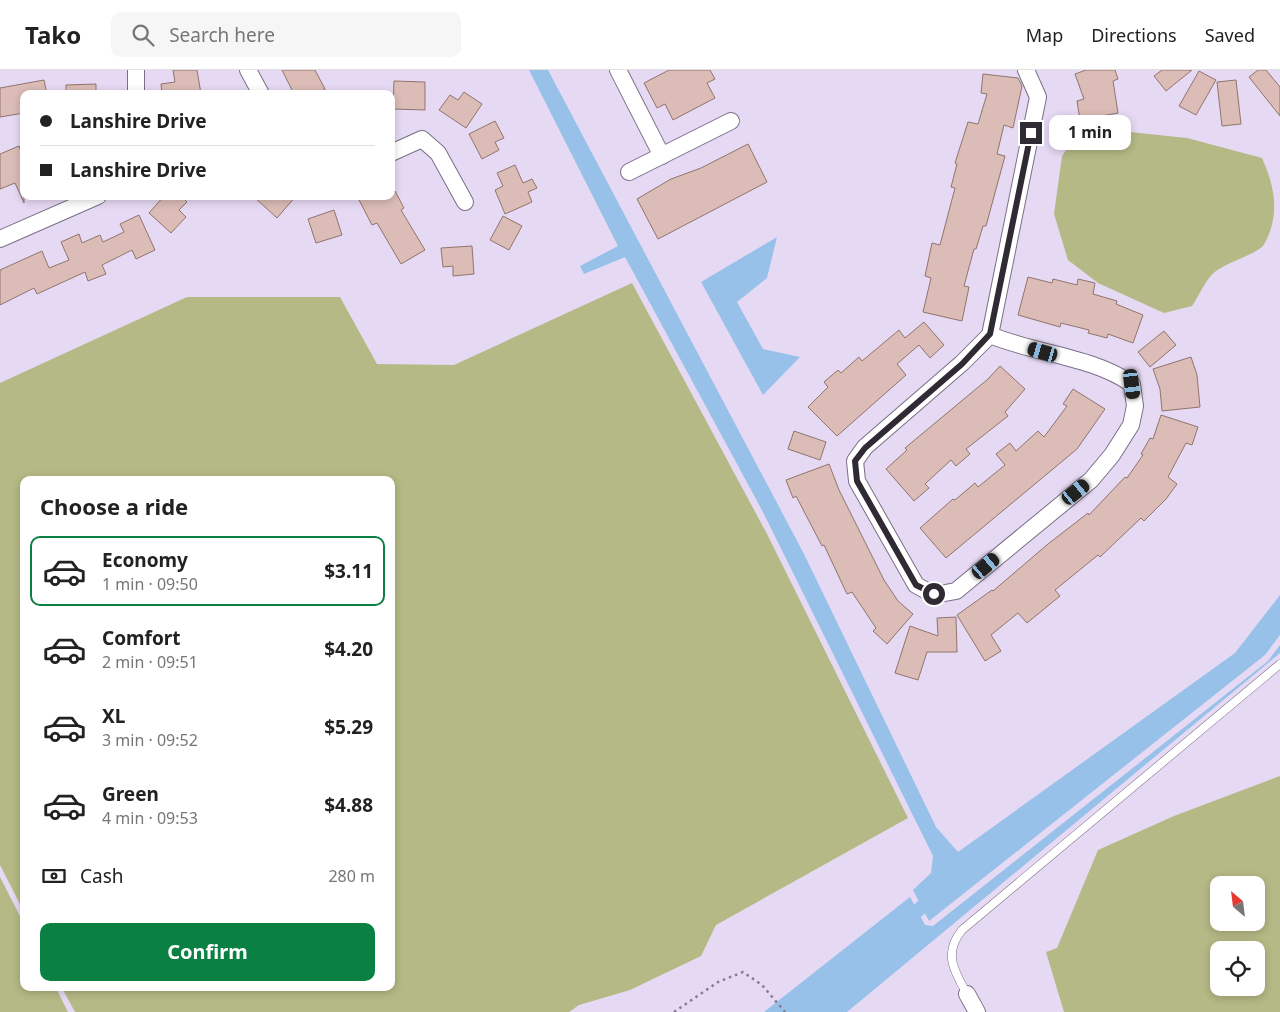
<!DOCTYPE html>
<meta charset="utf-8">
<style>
:root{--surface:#fff;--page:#f6f6f6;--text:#222;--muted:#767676;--line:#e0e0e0;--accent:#0b8043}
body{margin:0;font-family:"Noto Sans",sans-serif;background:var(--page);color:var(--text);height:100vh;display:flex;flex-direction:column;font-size:19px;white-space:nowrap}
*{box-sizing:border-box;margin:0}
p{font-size:16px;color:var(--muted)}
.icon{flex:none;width:28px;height:28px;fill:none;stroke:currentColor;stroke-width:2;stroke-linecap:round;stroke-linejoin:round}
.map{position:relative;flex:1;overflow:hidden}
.details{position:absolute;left:20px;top:406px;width:375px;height:515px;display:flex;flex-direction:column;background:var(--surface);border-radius:10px;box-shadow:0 2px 8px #0003}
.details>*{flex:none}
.guide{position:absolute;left:20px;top:20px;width:375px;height:110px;border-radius:10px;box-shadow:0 2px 8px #0003;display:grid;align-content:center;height:110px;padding:0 20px;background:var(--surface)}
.needle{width:32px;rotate:332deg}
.controls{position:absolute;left:1210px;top:806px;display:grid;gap:10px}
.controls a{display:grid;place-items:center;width:55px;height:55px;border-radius:10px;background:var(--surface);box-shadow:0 2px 8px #0003;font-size:25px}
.end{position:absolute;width:22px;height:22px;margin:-11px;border:6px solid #2f2a34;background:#fff;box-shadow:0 0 0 2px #fff}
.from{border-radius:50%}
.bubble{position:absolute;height:35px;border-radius:10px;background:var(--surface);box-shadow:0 2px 8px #0003;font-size:16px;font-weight:700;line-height:35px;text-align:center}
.car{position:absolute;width:15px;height:30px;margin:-15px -8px;border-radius:6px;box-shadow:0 0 4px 1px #0007;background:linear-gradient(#222 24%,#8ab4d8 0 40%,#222 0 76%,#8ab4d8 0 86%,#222 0)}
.guide b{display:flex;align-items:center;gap:18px;height:48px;font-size:19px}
.guide b+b{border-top:1px solid var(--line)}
.guide i{width:12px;height:12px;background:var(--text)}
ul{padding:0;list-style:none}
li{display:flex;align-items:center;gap:15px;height:70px;margin:0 10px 8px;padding:0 10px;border:2px solid transparent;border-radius:10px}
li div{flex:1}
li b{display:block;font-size:19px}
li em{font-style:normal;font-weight:700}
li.selected{border-color:var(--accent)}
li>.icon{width:45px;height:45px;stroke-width:1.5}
h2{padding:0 20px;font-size:22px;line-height:60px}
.pay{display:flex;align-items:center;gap:12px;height:55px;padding:0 20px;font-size:19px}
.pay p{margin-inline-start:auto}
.primary-button{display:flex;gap:10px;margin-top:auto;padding:10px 20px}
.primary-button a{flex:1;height:58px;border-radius:10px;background:var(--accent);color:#fff;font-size:20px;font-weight:700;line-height:58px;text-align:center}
header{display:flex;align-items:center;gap:30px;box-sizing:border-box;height:70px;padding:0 25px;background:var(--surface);border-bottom:1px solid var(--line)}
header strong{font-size:24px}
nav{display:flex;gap:28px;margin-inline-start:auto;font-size:18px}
.search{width:350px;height:45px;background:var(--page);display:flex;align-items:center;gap:12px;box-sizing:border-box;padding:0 18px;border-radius:10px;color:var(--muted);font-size:19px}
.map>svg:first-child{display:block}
.green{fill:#b5b985;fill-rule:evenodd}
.water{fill:#97c1e9}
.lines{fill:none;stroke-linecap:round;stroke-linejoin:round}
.canal{stroke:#97c1e9;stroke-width:14}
.building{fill:#dbbcb6;stroke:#91746e}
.lane-casing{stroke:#7a6f86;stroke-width:9}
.street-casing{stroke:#7a6f86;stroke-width:18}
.path{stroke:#857c8e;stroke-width:2.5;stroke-dasharray:2.5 4;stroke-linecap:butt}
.lane{stroke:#fff;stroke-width:8}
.street{stroke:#fff;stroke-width:16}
.route{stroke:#2f2a34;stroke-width:6}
</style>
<header>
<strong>Tako</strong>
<div class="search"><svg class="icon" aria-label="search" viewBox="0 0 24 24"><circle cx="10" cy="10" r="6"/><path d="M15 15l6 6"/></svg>Search here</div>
<nav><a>Map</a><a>Directions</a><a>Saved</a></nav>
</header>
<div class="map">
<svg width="1280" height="942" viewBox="0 0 1280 942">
<rect width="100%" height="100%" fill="#e6d9f3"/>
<g class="green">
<path d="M 1082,57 L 1187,68 L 1262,88 C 1276,119 1280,148 1263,176 C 1250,187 1230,191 1216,201 C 1206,208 1199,226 1192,236 L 1164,243 L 1098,213 L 1068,190 L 1054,144 L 1062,86 Z"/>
<path d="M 632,213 L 767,464 L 908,748 L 716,855 L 701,886 L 630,920 L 579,935 L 569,942 L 75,942 L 62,918 L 391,918 L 391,410 L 24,410 L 24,842 L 0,795 L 0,313 L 187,227 L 340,227 L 377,294 L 454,295 Z"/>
<path d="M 1280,706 L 1280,942 L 1064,942 L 1046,882 L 1057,878 L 1098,780 L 1174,746 ZM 1219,815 L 1256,815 L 1256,852 L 1219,852 ZM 1219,880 L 1256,880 L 1256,918 L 1219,918 Z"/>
<path d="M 0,807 L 24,854 L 24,918 L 56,918 L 68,942 L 0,942 Z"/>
</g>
<g class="water">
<path d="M 529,0 L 548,0 L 804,484 L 936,757 L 958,782 L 1235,583 L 1280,525 L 1280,565 L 1265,585 L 929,851 L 913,820 L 931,803 L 933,786 L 763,442 L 625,187 L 584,204 L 580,196 L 618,176 Z"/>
<path d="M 777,167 L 767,208 L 737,232 L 763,279 L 800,287 L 763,325 L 701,212 Z"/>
<path d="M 1280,575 L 1280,583 L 847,942 L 764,942 L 910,827 L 925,855 L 933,856 L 1268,591 Z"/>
</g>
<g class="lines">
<path class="canal" d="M 903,853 L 936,825"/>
</g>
<g class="building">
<path d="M 173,0 L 197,0 L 201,24 L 162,24 L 161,14 L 175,12 Z"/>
<path d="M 282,0 L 315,0 L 325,19 L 316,24 L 294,24 Z"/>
<path d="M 669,0 L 710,0 L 715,9 L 707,13 L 715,28 L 673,50 L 665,34 L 657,38 L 644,13 Z"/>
<path d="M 1086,0 L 1115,0 L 1118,9 L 1113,11 L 1118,43 L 1080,50 L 1077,31 L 1084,29 L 1075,4 Z"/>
<path d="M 1162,0 L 1192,0 L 1166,21 L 1154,6 Z"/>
<path d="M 1258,0 L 1266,0 L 1280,17 L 1280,46 L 1249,7 Z"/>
<path d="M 1199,1 L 1216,10 L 1196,45 L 1179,36 Z"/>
<path d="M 983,4 L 1018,8 L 1022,16 L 1013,58 L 1004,55 L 997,84 L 1005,86 L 986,156 L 983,156 L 976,179 L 974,179 L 964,216 L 969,217 L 962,251 L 923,242 L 931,208 L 925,206 L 932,173 L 940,175 L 955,118 L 951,117 L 957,94 L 955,93 L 968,52 L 978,54 L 987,24 L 981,23 Z"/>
<path d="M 44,10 L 47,24 L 24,24 L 24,43 L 0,47 L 0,18 Z"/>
<path d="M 1236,10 L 1241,54 L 1222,56 L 1217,12 Z"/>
<path d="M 394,11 L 425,12 L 425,40 L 393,39 Z"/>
<path d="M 96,14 L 96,24 L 66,24 L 66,15 Z"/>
<path d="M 464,22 L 482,34 L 466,58 L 439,40 L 450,25 L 458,30 Z"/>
<path d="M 495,51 L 504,68 L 495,72 L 499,80 L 482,89 L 469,64 Z"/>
<path d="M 748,74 L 767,112 L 658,169 L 637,129 L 671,109 L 701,98 Z"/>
<path d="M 19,76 L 24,88 L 24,133 L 15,113 L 0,119 L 0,84 Z"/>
<path d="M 515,95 L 523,113 L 532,109 L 537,118 L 528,122 L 532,132 L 505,144 L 495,120 L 503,116 L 497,103 Z"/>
<path d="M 395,121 L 404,138 L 401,140 L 425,180 L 401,194 L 377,153 L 372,155 L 357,126 L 391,126 L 391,123 Z"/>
<path d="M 164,126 L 181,126 L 187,132 L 179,140 L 186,147 L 171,163 L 149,143 Z"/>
<path d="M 253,126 L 296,126 L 277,148 Z"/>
<path d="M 334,140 L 342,165 L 316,173 L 308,149 Z"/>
<path d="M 139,145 L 155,180 L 136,189 L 132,180 L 102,195 L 106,204 L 88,211 L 85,202 L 37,224 L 34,218 L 0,235 L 0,200 L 42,181 L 49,198 L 69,190 L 61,172 L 79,164 L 82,173 L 100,165 L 103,172 L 124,162 L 120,154 Z"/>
<path d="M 503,146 L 522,156 L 509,180 L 490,170 Z"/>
<path d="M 472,176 L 474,204 L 453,206 L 453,196 L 443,197 L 441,178 Z"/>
<path d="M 1028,207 L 1052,213 L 1053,209 L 1077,215 L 1078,209 L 1095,213 L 1093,224 L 1117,231 L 1116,234 L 1143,245 L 1133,273 L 1108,264 L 1107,268 L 1088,263 L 1089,260 L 1061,253 L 1060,257 L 1018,245 Z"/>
<path d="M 924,252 L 944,275 L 930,288 L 919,275 L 897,294 L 906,305 L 837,366 L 808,337 L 828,317 L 824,312 L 838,300 L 841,303 L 859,287 L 862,291 L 899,260 L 905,268 Z"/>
<path d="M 1164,261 L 1176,275 L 1150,297 L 1138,282 Z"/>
<path d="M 1191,287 L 1197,305 L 1200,337 L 1162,341 L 1160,319 L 1153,299 Z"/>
<path d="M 1000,296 L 1025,319 L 1005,342 L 1008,346 L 966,379 L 970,384 L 956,396 L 951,390 L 925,414 L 929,418 L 914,431 L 886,399 L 907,380 L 905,378 L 988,309 Z"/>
<path d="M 1073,319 L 1105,339 L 1077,379 L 946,488 L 920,458 L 953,429 L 955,430 L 975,413 L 978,417 L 1005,395 L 996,384 L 1010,373 L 1016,381 L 1038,361 L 1044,367 L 1067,336 L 1063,334 Z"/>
<path d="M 1161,345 L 1198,357 L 1192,375 L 1186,373 L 1168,407 L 1177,414 L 1166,429 L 1144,451 L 1141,448 L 1100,487 L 1098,485 L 1055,520 L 1060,526 L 1027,553 L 1018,543 L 991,565 L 1001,581 L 985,591 L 957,545 L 992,520 L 993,521 L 1048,474 L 1088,443 L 1089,445 L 1125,407 L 1127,408 L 1143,385 L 1141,384 L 1150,368 L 1153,369 Z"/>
<path d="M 794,361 L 826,372 L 820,390 L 788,379 Z"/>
<path d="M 829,394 L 839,420 L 884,510 L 898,531 L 913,544 L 887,574 L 873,561 L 876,558 L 852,522 L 847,524 L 824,475 L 822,476 L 796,426 L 793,428 L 786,410 Z"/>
<path d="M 956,547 L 957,582 L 927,582 L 918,610 L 895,603 L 910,556 L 938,566 L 937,548 Z"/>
</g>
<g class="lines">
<g class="lane-casing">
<path id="lane" d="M 967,924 C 954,901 943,883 962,860 L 1280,594"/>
</g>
<g class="street-casing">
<g id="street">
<path d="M 136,0 L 136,24"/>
<path d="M 248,0 L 261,24"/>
<path d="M 618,0 L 662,86"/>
<path d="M 391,83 L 422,69 L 438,83 L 465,132"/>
<path d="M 629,102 L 731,51"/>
<path d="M 0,169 L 98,126"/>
<path d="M 990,265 C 1036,284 1091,286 1132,314 L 1135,336 L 1131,355 L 1112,385 L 1091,410 L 956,521 L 934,525 L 916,515 L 857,411 L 855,391 L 865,377 L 962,293 Z"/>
<path d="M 990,265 L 1038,27 L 1026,0"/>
<path d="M 967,924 L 977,942"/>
</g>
</g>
<path class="path" d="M 674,942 L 718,912 L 743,902 L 762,915 L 785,942"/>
<use href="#lane" class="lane"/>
<use href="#street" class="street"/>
</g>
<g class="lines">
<path class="route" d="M 934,524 L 916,515 L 857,411 L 855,391 L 865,378 L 962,294 L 990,264 L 1031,63"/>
</g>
</svg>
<div class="controls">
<a><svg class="needle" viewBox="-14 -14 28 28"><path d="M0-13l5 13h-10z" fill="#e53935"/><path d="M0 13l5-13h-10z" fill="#767676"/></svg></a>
<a><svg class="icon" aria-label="locate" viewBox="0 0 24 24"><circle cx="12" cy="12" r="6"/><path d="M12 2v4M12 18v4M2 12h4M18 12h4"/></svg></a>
</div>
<i class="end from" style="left:934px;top:524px"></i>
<i class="end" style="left:1031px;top:63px"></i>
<div class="bubble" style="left:1049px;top:45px;width:82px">1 min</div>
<i class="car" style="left:1043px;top:282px;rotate:286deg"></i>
<i class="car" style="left:1132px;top:314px;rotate:173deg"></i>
<i class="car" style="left:1076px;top:422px;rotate:51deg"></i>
<i class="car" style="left:986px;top:496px;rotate:50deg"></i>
<div class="guide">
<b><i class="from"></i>Lanshire Drive</b>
<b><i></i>Lanshire Drive</b>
</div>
<section class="details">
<h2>Choose a ride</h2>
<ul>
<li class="selected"><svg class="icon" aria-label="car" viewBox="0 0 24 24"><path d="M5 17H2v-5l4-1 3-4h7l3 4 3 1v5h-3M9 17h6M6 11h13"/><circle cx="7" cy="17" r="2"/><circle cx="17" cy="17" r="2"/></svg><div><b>Economy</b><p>1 min · 09:50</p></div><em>$3.11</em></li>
<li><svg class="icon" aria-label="car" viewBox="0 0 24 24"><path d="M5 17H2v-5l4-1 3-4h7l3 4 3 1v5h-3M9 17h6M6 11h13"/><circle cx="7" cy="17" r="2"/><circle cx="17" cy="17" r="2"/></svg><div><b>Comfort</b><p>2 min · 09:51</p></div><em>$4.20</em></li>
<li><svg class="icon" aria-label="car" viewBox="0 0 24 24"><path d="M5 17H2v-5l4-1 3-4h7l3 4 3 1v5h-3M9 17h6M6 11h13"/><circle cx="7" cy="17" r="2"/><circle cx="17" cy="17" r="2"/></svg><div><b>XL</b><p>3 min · 09:52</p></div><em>$5.29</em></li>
<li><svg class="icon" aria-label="car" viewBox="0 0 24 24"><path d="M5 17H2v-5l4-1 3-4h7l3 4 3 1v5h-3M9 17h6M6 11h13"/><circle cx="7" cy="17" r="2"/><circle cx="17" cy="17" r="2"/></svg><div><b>Green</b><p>4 min · 09:53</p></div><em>$4.88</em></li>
</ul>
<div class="pay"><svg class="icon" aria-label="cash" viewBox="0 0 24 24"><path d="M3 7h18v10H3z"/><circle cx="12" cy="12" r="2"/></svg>Cash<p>280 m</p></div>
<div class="primary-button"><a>Confirm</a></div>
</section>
</div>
